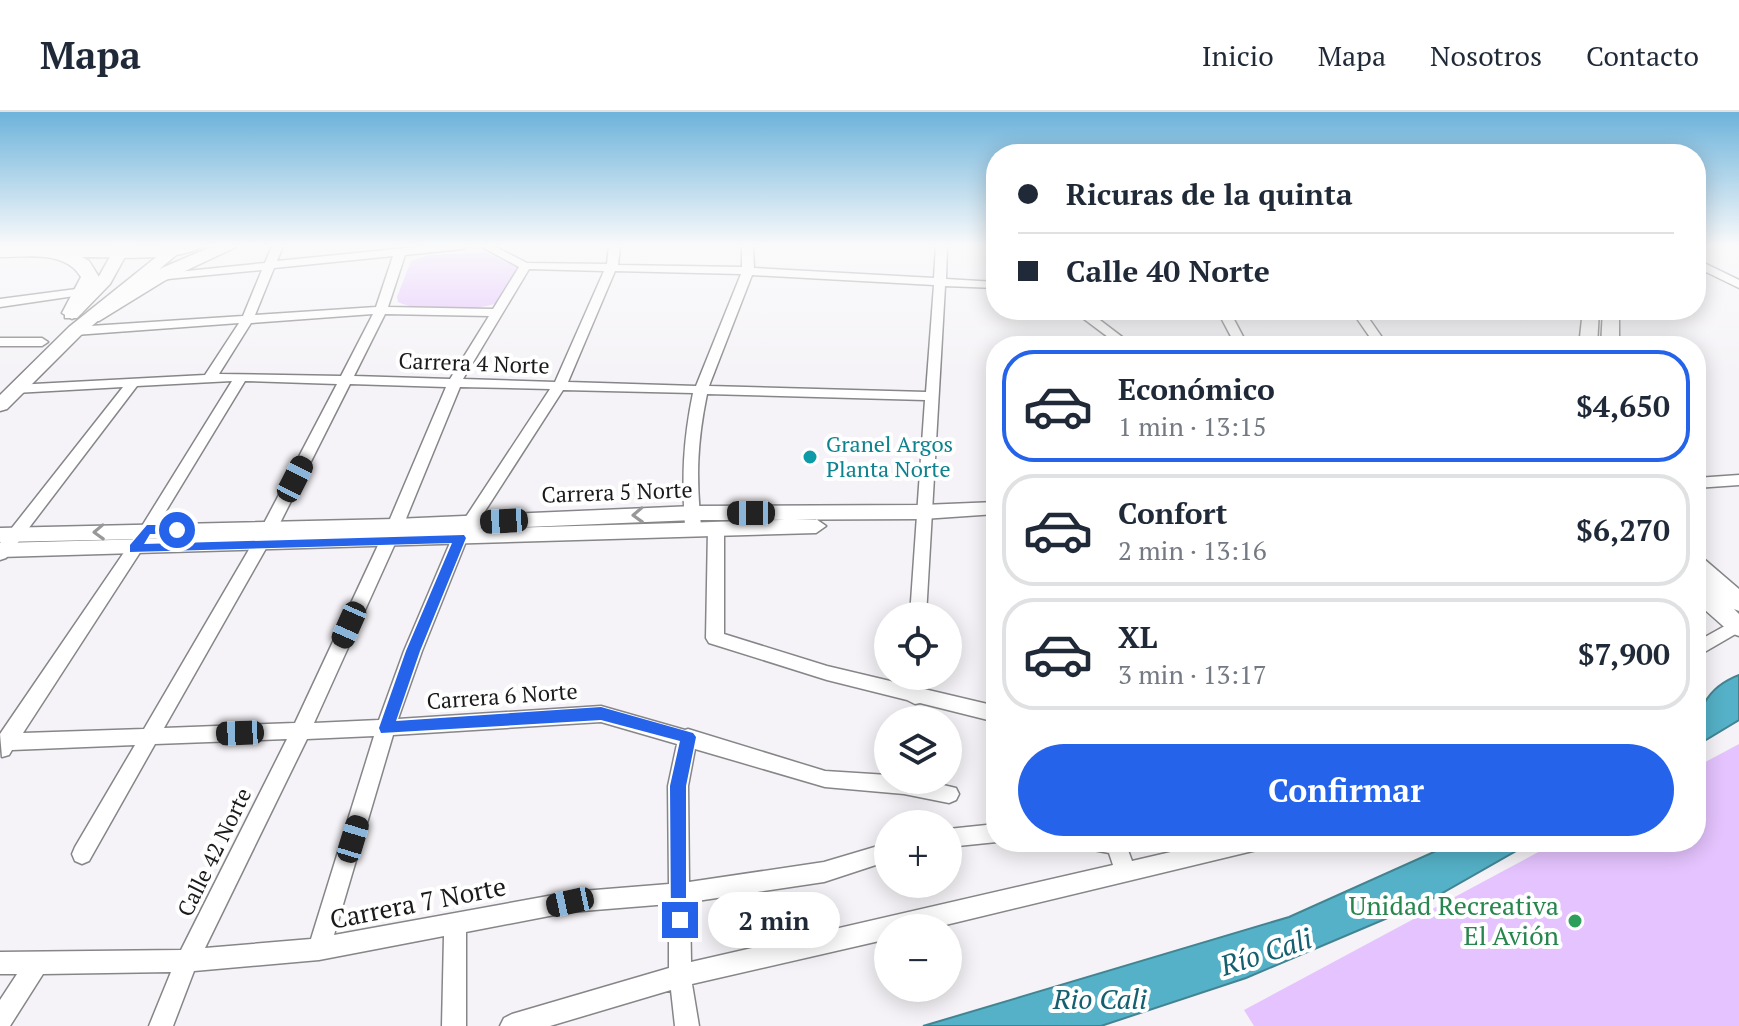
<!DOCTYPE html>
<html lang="es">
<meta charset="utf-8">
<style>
:root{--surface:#fff;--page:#f6f6f7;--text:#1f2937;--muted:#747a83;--line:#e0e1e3;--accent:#2563eb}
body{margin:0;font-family:"PT Serif",serif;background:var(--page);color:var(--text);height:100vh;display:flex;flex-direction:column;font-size:30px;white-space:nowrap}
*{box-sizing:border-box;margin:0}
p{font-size:26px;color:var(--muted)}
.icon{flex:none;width:44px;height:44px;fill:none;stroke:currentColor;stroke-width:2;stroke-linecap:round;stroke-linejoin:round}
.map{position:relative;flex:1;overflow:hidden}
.details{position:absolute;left:986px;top:224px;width:720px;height:516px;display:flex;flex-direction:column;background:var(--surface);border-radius:32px;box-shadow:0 4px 20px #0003}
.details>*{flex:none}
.top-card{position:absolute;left:986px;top:32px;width:720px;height:176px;border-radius:32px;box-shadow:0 4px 20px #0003;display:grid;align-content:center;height:176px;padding:0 32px;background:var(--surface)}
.tools{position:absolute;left:874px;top:490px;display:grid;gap:16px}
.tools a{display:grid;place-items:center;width:88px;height:88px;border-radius:50%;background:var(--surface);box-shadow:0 4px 20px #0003;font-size:40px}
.end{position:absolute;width:36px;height:36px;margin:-18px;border:10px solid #2563eb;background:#fff;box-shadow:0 0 0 4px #fff}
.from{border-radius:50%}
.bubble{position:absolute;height:56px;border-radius:28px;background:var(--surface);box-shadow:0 4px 20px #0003;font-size:26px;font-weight:800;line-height:56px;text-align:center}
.car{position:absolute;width:24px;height:48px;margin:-24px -12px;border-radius:10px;box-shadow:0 0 6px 2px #0007;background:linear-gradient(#222 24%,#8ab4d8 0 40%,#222 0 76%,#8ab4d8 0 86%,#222 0)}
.top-card b{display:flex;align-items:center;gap:28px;height:76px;font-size:30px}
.top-card b+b{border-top:2px solid var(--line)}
.top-card i{width:20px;height:20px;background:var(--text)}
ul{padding:14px 0 0;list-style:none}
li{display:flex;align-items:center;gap:24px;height:112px;margin:0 16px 12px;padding:0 16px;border:4px solid var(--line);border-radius:32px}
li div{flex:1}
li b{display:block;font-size:30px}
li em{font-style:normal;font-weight:800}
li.current{border-color:var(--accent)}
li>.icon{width:72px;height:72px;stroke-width:1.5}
.primary-button{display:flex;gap:16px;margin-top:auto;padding:16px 32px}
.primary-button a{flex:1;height:92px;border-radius:48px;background:var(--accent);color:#fff;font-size:32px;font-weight:800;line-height:92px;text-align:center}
header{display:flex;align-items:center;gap:48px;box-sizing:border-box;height:112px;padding:0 40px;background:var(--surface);border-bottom:2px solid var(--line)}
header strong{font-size:38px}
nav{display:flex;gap:44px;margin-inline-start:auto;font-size:28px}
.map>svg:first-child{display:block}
.green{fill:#e5c3fe}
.water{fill:#54b1c7;stroke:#438493;stroke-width:2}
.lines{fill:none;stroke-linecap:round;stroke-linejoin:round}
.minor-casing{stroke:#868588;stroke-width:3}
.tertiary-casing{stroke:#868588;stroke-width:3}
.secondary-casing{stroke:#868588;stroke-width:3}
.primary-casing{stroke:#868588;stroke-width:3}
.minor{fill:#fff;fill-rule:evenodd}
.tertiary{fill:#fff;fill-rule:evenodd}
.secondary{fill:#fff;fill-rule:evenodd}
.primary{fill:#fff;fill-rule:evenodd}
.oneway{stroke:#989898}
.route{fill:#2563eb}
.culture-dot{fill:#0f9aa8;stroke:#fff;stroke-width:3}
.leisure-dot{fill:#2e9e5b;stroke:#fff;stroke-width:3}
.labels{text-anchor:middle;stroke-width:8;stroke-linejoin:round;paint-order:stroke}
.street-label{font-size:22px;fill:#1a1a1b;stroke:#fff}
.culture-label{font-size:22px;fill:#0d838f;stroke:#fff;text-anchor:start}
.near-street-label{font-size:26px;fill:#1a1a1b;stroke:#fff}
.near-leisure-label{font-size:26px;fill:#27864d;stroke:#fff;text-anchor:end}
.near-water-label{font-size:28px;font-style:italic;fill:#146070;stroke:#fff}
</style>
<header>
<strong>Mapa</strong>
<nav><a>Inicio</a><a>Mapa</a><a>Nosotros</a><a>Contacto</a></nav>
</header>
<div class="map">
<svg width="1739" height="914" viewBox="0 0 1739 914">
<rect width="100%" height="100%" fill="#f5f3f7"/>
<g class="green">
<path d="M 485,140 L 519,156 L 497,191 C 477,199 418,200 398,190 L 397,185 L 411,149 L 429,143 Z"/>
<path d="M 1739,632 L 1739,914 L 1254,914 L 1244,898 L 1557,730 L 1696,730 L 1696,655 Z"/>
</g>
<g class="water">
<path d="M 1739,563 L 1739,608 L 1696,634 C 1696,600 1705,576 1739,563 Z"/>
<path d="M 1456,730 L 1532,730 L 1430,788 L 1246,866 L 1101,914 L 923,914 L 1289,805 Z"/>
</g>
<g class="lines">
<g class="minor-casing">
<g id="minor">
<path d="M 272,134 L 283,134 L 277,149 L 426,134 L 467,134 L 462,137 L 405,143 L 388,195 L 493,197 L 519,155 L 480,134 L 494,134 L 527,151 L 607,152 L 609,134 L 620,134 L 618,153 L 742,155 L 742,134 L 753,134 L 754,156 L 934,166 L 936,134 L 947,134 L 946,167 L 996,170 L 996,176 L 945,174 L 926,504 L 910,504 L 925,288 L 707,282 C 697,331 696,365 701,414 L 693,419 L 685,414 C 682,364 683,330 693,281 L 563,278 L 467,427 L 422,539 L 398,607 L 601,594 L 685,618 L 688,617 L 825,659 L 888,663 L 888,668 L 922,668 L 956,676 L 959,682 L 956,688 L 949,691 L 904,682 L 825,675 L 695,637 L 688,674 L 689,770 L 824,750 L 888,731 L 888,749 L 824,770 L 690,790 L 691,850 L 1113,753 L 1109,741 L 1088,737 L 1085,730 L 1125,730 L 1132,749 L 1214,730 L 1264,730 L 1261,737 L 933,816 L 888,816 L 888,827 L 692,872 L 699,914 L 675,914 L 671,878 L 550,914 L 500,914 L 504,906 L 512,902 L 669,856 L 669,792 L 570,800 L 466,820 L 466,914 L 442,914 L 444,824 L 319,848 L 194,859 L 173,914 L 149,914 L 171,860 L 43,862 L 10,914 L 0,914 L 0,888 L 17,862 L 0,862 L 0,840 L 181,838 L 287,627 L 155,632 L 89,749 L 82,752 L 75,749 L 72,742 L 75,735 L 135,633 L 12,638 L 9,643 L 2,645 L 0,622 L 142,414 L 232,269 L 137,274 L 6,446 L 0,448 L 0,431 L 123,275 L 15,281 L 8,277 L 15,273 L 205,263 L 239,211 L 75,223 L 69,219 L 75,215 L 243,204 L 262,158 L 157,168 L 151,165 L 157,162 L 265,151 ZM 393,144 L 376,195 L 255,203 L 274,156 ZM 529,157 L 604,159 L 555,270 L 463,267 ZM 615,159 L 741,162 L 696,274 L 568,270 ZM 752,163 L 934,173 L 926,280 L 709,274 ZM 373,202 L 341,264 L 219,262 L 251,211 ZM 385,202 L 489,204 L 450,267 L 354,264 ZM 245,269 L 337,272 L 261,417 L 144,617 L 23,621 L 152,422 ZM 350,272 L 446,275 L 387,414 L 295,611 L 164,616 L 277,417 ZM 460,275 L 550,277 L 452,426 L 404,539 L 379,608 L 314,611 L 403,414 ZM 601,610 L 677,632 L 668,674 L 669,772 L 570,780 L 334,823 L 393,623 ZM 374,624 L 311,827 L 205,836 L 307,627 Z"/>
<path d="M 1696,147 L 1739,168 L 1739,176 L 1696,155 Z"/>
<path d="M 84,176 L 90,180 L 88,182 L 0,195 L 0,187 Z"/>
<path d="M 1072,198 L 1124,198 L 1118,202 L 1092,202 L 1134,234 L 1120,234 Z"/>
<path d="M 1217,198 L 1229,198 L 1248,234 L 1236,234 Z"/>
<path d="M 1351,198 L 1363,198 L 1388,234 L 1376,234 Z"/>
<path d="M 0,226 L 42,226 L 48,230 L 42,234 L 0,234 Z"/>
<path d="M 1739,363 L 1739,373 L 1696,376 L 1696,366 Z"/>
<path d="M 716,412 L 724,417 L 724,522 L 827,554 L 907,573 L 907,564 L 925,564 L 924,577 L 996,594 L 996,610 L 920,591 L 915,592 L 907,588 L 827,568 L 709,531 L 706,526 L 708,417 Z"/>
<path d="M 1739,506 L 1739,520 L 1696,545 L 1696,530 Z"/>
<path d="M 996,712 L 997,730 L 948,735 L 948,717 Z"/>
</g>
</g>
<g class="tertiary-casing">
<path id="tertiary" d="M 996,390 L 996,402 L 923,407 L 694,408 L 476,417 L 816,407 L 826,414 L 816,421 L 0,445 L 0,431 L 188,426 L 0,430 L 0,416 L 395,407 L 694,394 L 923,393 Z"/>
</g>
<g class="secondary-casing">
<g id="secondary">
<path d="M 116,134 L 131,134 L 110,172 L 77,206 L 65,206 L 65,198 L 98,166 Z"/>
<path d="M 170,134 L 187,134 L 81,223 L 7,297 L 0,299 L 0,283 L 69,215 Z"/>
<path d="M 1583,198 L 1599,198 L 1597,234 L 1579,234 Z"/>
<path d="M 1603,198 L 1619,198 L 1619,234 L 1601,234 Z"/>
<path d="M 1696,445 L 1704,447 L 1739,477 L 1739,499 L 1734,497 L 1739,502 L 1739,524 L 1731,521 L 1696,490 L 1696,469 L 1702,470 L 1696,465 Z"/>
</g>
</g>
<g class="primary-casing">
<g id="primary">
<path d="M 202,134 C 183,150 108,145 82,145 L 89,149 L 99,165 L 82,201 L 72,207 L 62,201 L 81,165 C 65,138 27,145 0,145 L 0,135 Z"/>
<path d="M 213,134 L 238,134 L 164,169 L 99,209 L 85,209 L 82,205 L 150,161 Z"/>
</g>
</g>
<use href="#minor" class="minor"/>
<use href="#tertiary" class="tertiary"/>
<use href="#secondary" class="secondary"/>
<use href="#primary" class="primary"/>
</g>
<defs><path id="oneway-chevron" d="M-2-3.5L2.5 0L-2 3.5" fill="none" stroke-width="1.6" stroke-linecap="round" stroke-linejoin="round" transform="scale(2)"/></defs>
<g class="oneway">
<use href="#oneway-chevron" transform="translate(638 403) rotate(178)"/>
<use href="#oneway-chevron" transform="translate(99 420) rotate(178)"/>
</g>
<linearGradient id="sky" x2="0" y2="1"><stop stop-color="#6db3db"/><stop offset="0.51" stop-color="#fafafb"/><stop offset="1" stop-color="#fafafb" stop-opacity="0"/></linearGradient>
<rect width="1739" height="262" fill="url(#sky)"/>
<path class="route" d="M 147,413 L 177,413 L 183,418 L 177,422 L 150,422 L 144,432 L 464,423 L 466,426 L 420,539 L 396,609 L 601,595 L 693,621 L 696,625 L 686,674 L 686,814 L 680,817 L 671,808 L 670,674 L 680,629 L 601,608 L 381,621 L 379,616 L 406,539 L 452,431 L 130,440 L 130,433 Z"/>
<circle class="culture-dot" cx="810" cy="345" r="8"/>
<circle class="leisure-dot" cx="1575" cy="809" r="8"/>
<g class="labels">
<g class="street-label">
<text transform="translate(474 251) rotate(2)" y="8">Carrera 4 Norte</text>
<text transform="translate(617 380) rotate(-2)" y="8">Carrera 5 Norte</text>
<text transform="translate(502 584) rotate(-4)" y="8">Carrera 6 Norte</text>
<text transform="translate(214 740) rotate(-64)" y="8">Calle 42 Norte</text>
</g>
<g class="culture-label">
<text x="826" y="340">Granel Argos<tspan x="826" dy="25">Planta Norte</tspan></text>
</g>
<g class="near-street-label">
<text transform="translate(418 791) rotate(-11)" y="9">Carrera 7 Norte</text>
</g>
<g class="near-leisure-label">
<text x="1559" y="803">Unidad Recreativa<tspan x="1559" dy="30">El Avión</tspan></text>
</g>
<g class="near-water-label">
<text transform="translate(1266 840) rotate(-18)" y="10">Río Cali</text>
<text x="1100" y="897">Rio Cali</text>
</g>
</g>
</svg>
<div class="tools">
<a><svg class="icon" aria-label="locate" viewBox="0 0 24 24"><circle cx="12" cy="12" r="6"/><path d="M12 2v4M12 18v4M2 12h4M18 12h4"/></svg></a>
<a><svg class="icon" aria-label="layers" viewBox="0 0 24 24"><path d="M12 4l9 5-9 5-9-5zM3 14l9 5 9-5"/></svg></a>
<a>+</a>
<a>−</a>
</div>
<i class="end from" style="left:177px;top:418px"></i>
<i class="end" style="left:680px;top:808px"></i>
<div class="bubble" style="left:708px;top:780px;width:132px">2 min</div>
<i class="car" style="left:295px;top:367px;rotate:27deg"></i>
<i class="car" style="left:751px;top:401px;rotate:270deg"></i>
<i class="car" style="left:504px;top:409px;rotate:267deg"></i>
<i class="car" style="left:349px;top:513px;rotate:204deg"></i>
<i class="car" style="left:240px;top:621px;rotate:268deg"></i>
<i class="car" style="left:353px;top:727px;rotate:17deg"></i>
<i class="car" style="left:570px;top:790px;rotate:258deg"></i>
<div class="top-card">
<b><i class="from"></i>Ricuras de la quinta</b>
<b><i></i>Calle 40 Norte</b>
</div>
<section class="details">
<ul>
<li class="current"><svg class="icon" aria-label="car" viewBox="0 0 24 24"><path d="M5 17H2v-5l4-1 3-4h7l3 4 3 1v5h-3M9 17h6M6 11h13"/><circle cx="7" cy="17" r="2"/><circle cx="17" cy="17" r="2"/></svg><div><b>Económico</b><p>1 min · 13:15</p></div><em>$4,650</em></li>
<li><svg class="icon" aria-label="car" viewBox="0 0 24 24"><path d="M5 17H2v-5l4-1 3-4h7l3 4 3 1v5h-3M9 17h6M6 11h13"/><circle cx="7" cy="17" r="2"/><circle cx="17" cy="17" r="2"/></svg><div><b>Confort</b><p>2 min · 13:16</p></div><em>$6,270</em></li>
<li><svg class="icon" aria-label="car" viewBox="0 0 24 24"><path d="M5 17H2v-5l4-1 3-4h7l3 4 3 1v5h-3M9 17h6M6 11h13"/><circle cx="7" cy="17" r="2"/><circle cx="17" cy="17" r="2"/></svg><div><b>XL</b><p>3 min · 13:17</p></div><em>$7,900</em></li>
</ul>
<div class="primary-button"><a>Confirmar</a></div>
</section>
</div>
